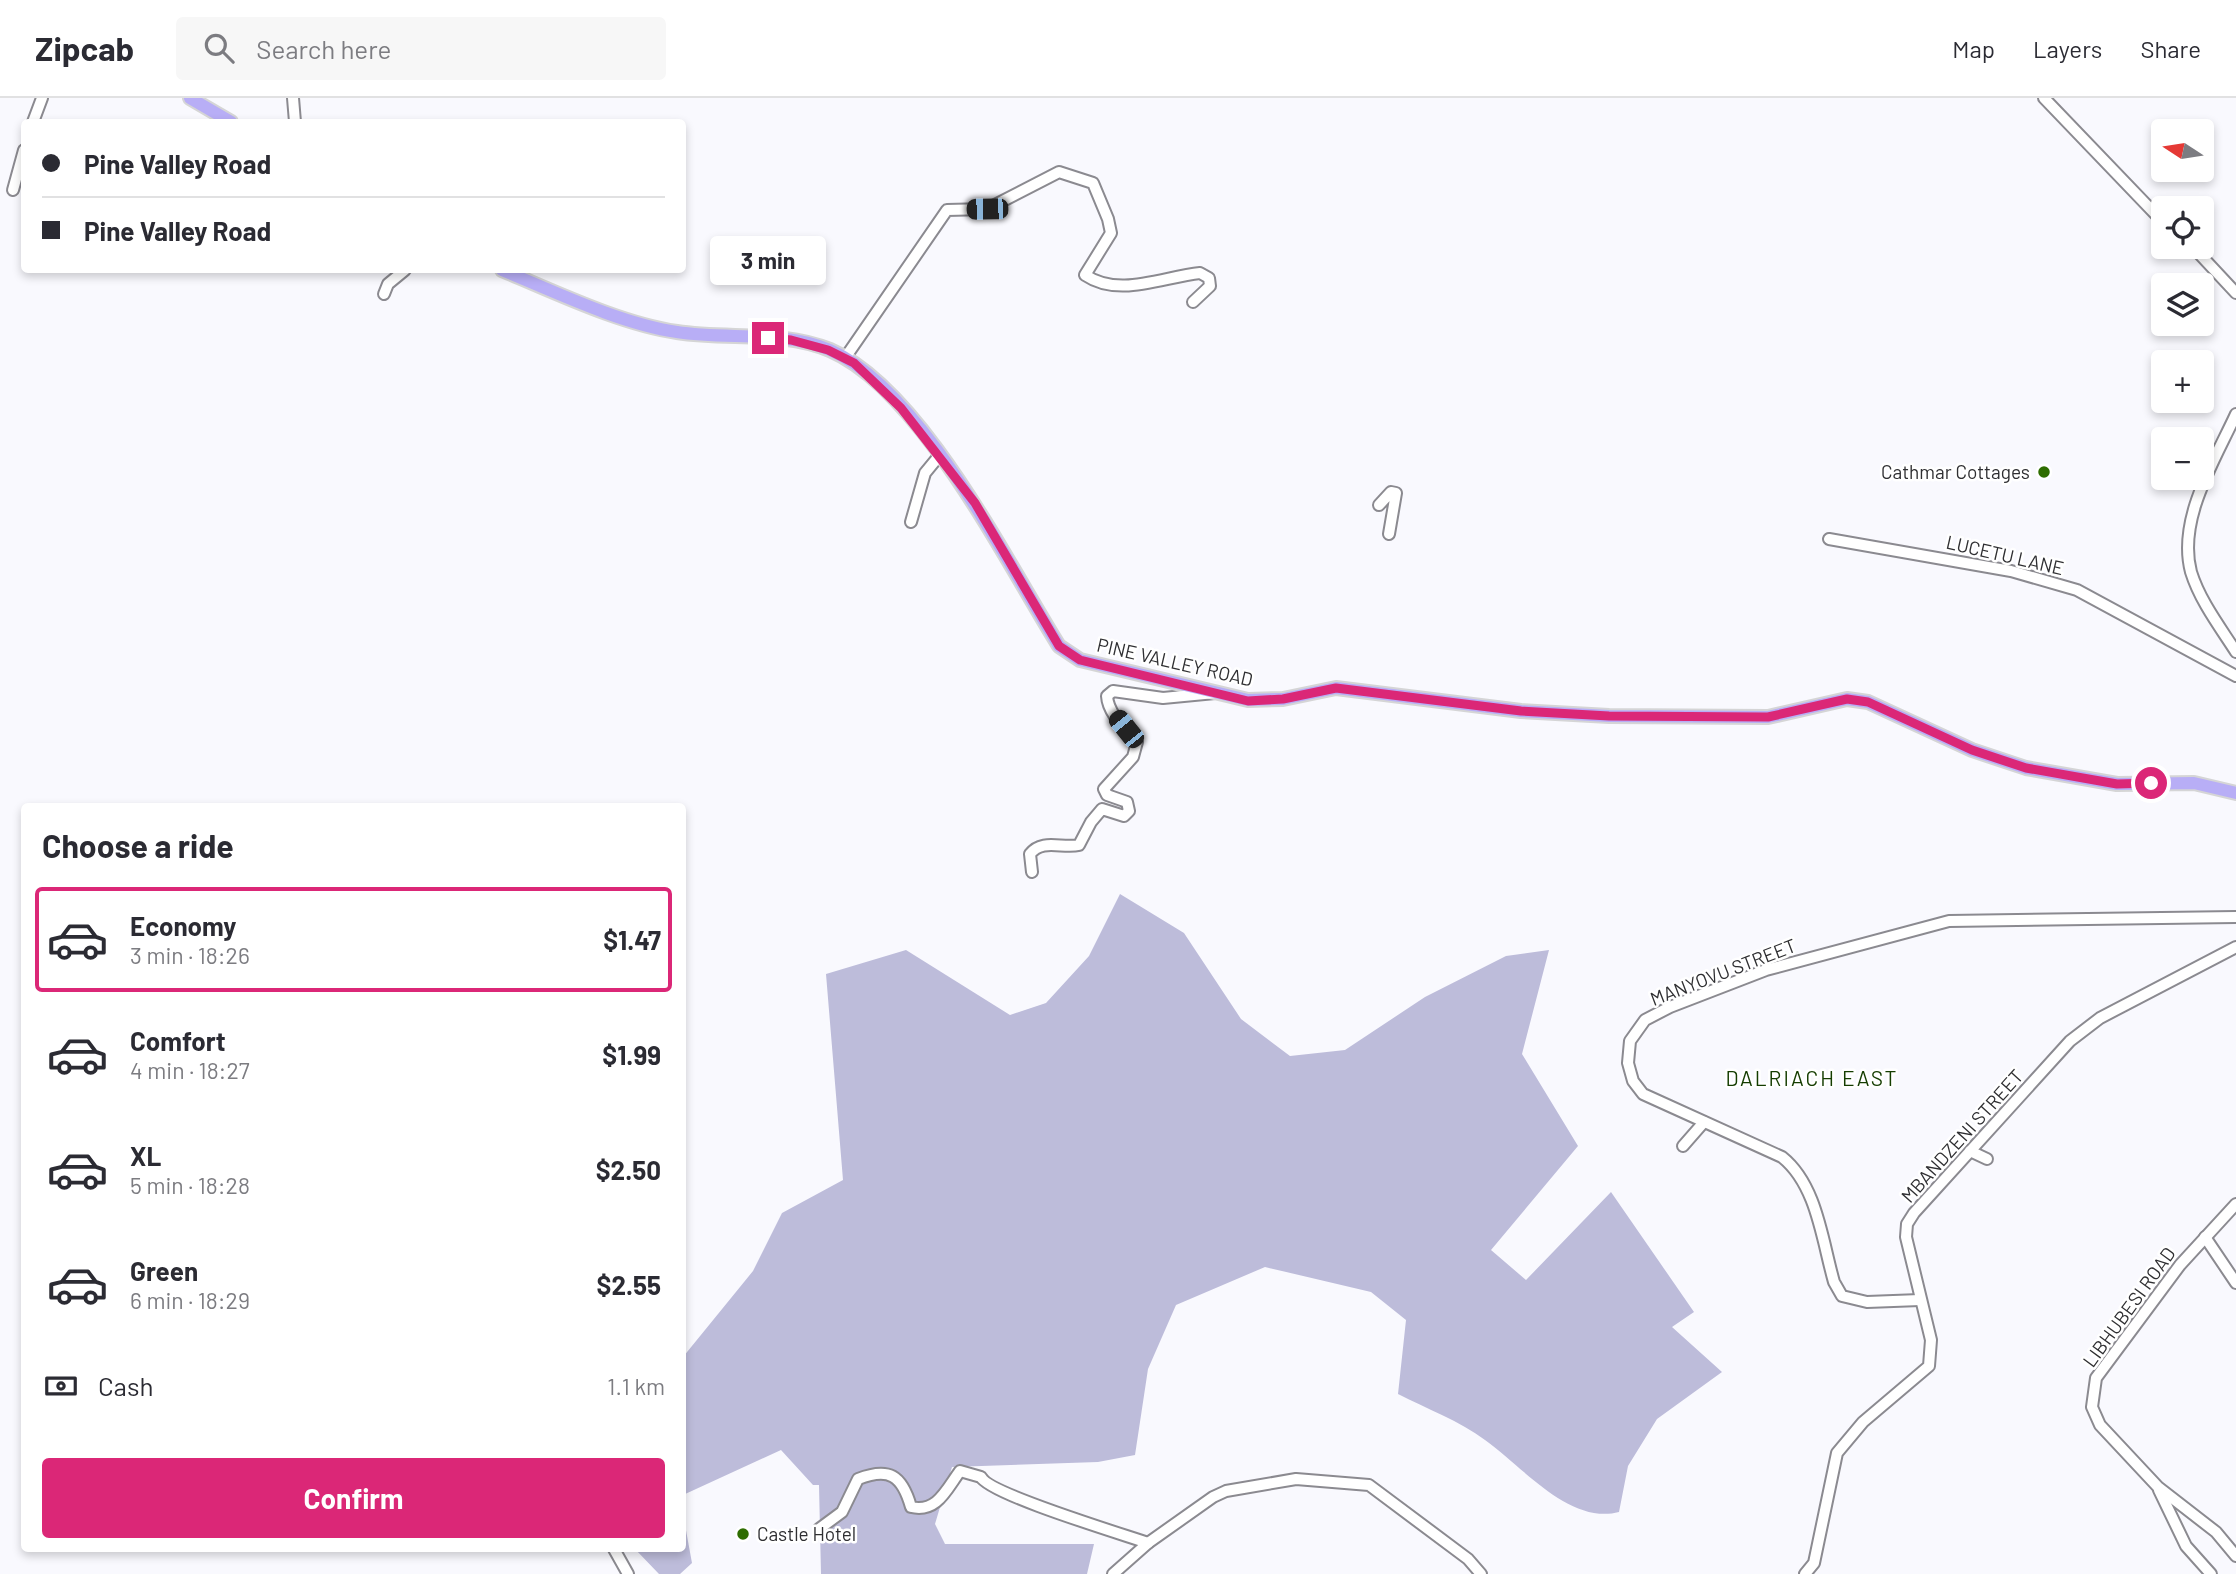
<!DOCTYPE html>
<meta charset="utf-8">
<style>
:root{--surface:#fff;--page:#f7f7f7;--text:#2b2b33;--muted:#7c7c81;--line:#e1e1e2;--accent:#db2777}
body{margin:0;font-family:Barlow,sans-serif;background:var(--page);color:var(--text);height:100vh;display:flex;flex-direction:column;font-size:26px;white-space:nowrap}
*{box-sizing:border-box;margin:0}
p{font-size:23px;color:var(--muted)}
.icon{flex:none;width:38px;height:38px;fill:none;stroke:currentColor;stroke-width:2;stroke-linecap:round;stroke-linejoin:round}
.map{position:relative;flex:1;overflow:hidden}
.drawer{position:absolute;left:21px;top:705px;width:665px;height:749px;display:flex;flex-direction:column;background:var(--surface);border-radius:7px;box-shadow:0 4px 10px #0003}
.drawer>*{flex:none}
.hud{position:absolute;left:21px;top:21px;width:665px;height:154px;border-radius:7px;box-shadow:0 4px 10px #0003;display:grid;align-content:center;height:154px;padding:0 21px;background:var(--surface)}
.needle{width:46px;rotate:282deg}
.controls{position:absolute;left:2151px;top:21px;display:grid;gap:14px}
.controls a{display:grid;place-items:center;width:63px;height:63px;border-radius:7px;background:var(--surface);box-shadow:0 4px 10px #0003;font-size:35px}
.end{position:absolute;width:32px;height:32px;margin:-16px;border:9px solid #db2777;background:#fff;box-shadow:0 0 0 4px #fff}
.from{border-radius:50%}
.bubble{position:absolute;height:49px;border-radius:7px;background:var(--surface);box-shadow:0 4px 10px #0003;font-size:23px;font-weight:700;line-height:49px;text-align:center}
.car{position:absolute;width:21px;height:42px;margin:-21px -10px;border-radius:9px;box-shadow:0 0 5px 2px #0007;background:linear-gradient(#222 24%,#8ab4d8 0 40%,#222 0 76%,#8ab4d8 0 86%,#222 0)}
.hud b{display:flex;align-items:center;gap:24px;height:66px;font-size:26px}
.hud b+b{border-top:2px solid var(--line)}
.hud i{width:18px;height:18px;background:var(--text)}
ul{padding:0;list-style:none}
li{display:flex;align-items:center;gap:21px;height:105px;margin:0 14px 10px;padding:0 7px;border:4px solid transparent;border-radius:7px}
li div{flex:1}
li b{display:block;font-size:26px}
li em{font-style:normal;font-weight:700}
li.active{border-color:var(--accent)}
li>.icon{width:63px;height:63px;stroke-width:1.5}
h2{padding:0 21px;font-size:32px;line-height:84px}
.pay{display:flex;align-items:center;gap:18px;height:77px;padding:0 21px;font-size:26px}
.pay p{margin-inline-start:auto}
.cta{display:flex;gap:14px;margin-top:auto;padding:14px 21px}
.cta a{flex:1;height:80px;border-radius:7px;background:var(--accent);color:#fff;font-size:28px;font-weight:700;line-height:80px;text-align:center}
header{display:flex;align-items:center;gap:42px;box-sizing:border-box;height:98px;padding:0 35px;background:var(--surface);border-bottom:2px solid var(--line)}
header strong{font-size:33px}
nav{display:flex;gap:38px;margin-inline-start:auto;font-size:24px}
.search{width:490px;height:63px;background:var(--page);display:flex;align-items:center;gap:18px;box-sizing:border-box;padding:0 24px;border-radius:7px;color:var(--muted);font-size:26px}
.map>svg:first-child{display:block}
.forest{fill:#bdbcda}
.lines{fill:none;stroke-linecap:round;stroke-linejoin:round}
.minor-casing{stroke:#8b8a90;stroke-width:14}
.major-casing{stroke:#d5d5d6;stroke-width:16}
.minor{stroke:#fff;stroke-width:10}
.major{stroke:#b8aef6;stroke-width:12}
.route{stroke:#db2777;stroke-width:9}
.poi-dot{fill:#2e6d00;stroke:#fff;stroke-width:2.5}
.labels{text-anchor:middle;stroke-width:5;stroke-linejoin:round;paint-order:stroke}
.poi-label{font-size:19px;fill:#2f2f32;stroke:#fff;text-anchor:end}
.street-label{font-size:19px;fill:#2f2f32;stroke:#fff}
.neighbourhood-label{font-size:21px;letter-spacing:2px;fill:#153d00;stroke:#fff}
</style>
<header>
<strong>Zipcab</strong>
<div class="search"><svg class="icon" aria-label="search" viewBox="0 0 24 24"><circle cx="10" cy="10" r="6"/><path d="M15 15l6 6"/></svg>Search here</div>
<nav><a>Map</a><a>Layers</a><a>Share</a></nav>
</header>
<div class="map">
<svg width="2236" height="1476" viewBox="0 0 2236 1476">
<rect width="100%" height="100%" fill="#f9f9fe"/>
<g class="forest">
<path d="M 1120,796 L 1184,835 L 1241,921 L 1290,958 L 1345,952 L 1425,899 L 1506,858 L 1549,852 L 1522,956 L 1578,1048 L 1491,1152 L 1526,1182 L 1611,1094 L 1694,1214 L 1672,1229 L 1722,1274 L 1657,1321 L 1628,1368 L 1619,1414 C 1569,1427 1521,1367 1485,1342 C 1460,1323 1427,1311 1398,1296 L 1406,1222 L 1371,1194 L 1265,1169 L 1176,1207 L 1148,1271 L 1135,1357 L 1098,1364 L 952,1369 L 935,1426 L 945,1446 L 1094,1446 L 1087,1476 L 821,1476 L 819,1387 L 813,1387 L 781,1352 L 683,1397 L 683,1259 L 753,1173 L 782,1115 L 843,1082 L 826,876 L 906,852 L 1010,917 L 1046,905 L 1089,858 Z"/>
<path d="M 683,1416 L 692,1465 L 680,1476 L 659,1476 L 635,1451 L 682,1451 Z"/>
</g>
<g class="lines">
<g class="minor-casing">
<g id="minor">
<path d="M 293,0 L 295,24"/>
<path d="M 2044,0 L 2163,124"/>
<path d="M 33,24 L 42,0"/>
<path d="M 13,92 L 24,52"/>
<path d="M 2193,149 L 2236,195"/>
<path d="M 384,196 L 388,186 L 405,172"/>
<path d="M 845,260 L 947,112 L 987,111 L 1059,74 L 1093,85 L 1108,121 L 1111,135 L 1085,177 C 1119,200 1162,179 1200,175 L 1209,180 L 1210,188 L 1193,204"/>
<path d="M 2236,316 C 2215,362 2177,421 2191,474 C 2200,503 2220,529 2236,554"/>
<path d="M 1379,407 L 1391,394 L 1396,395 L 1389,436"/>
<path d="M 911,424 L 925,375 L 939,358"/>
<path d="M 1829,441 L 2011,473 L 2077,492 L 2236,578"/>
<path d="M 1032,774 L 1030,756 C 1042,740 1063,751 1079,747 L 1091,724 L 1102,711 L 1124,718 L 1129,713 L 1127,704 L 1107,697 L 1104,691 L 1133,659 L 1137,644 C 1126,631 1108,616 1107,598 L 1113,593 L 1163,600 L 1215,595"/>
<path d="M 1683,1048 L 1704,1024"/>
<path d="M 1970,1053 L 1987,1061"/>
<path d="M 2236,1106 L 2180,1167 L 2096,1280 L 2092,1309 L 2100,1327 L 2158,1389 L 2216,1434 L 2236,1458"/>
<path d="M 2205,1139 L 2236,1185"/>
<path d="M 1920,1202 L 1867,1204 L 1842,1198 L 1834,1184 C 1822,1142 1817,1087 1782,1059 L 1643,996 L 1633,983 L 1628,965 L 1630,943 L 1645,922 L 1670,909 L 1766,872 L 1949,823 L 2236,819"/>
<path d="M 2159,1392 L 2186,1448 L 2211,1476"/>
<path d="M 819,1431 L 842,1414 L 858,1381 C 889,1369 902,1377 911,1409 C 937,1415 946,1392 960,1373 L 981,1379 C 989,1396 1122,1436 1148,1445"/>
<path d="M 614,1451 L 628,1476"/>
<path d="M 1113,1476 L 1148,1445 L 1213,1399 L 1226,1393 L 1296,1381 L 1369,1387 L 1468,1461 L 1481,1476"/>
<path d="M 1805,1476 L 1814,1465 L 1837,1355 L 1863,1324 L 1929,1268 L 1931,1242 L 1906,1139 L 1907,1126 L 1914,1115 L 2070,943 L 2100,920 L 2236,849"/>
</g>
</g>
<g class="major-casing">
<g id="major">
<path d="M 190,0 L 231,24"/>
<path d="M 502,172 C 555,194 621,226 677,234 C 728,242 782,232 830,252 C 921,291 1007,465 1059,548 L 1080,562 L 1248,602 L 1283,601 L 1336,590 L 1521,613 L 1609,618 L 1768,619 L 1847,601 L 1868,604 L 1972,652 L 2026,670 L 2117,686 L 2194,685 L 2236,695"/>
</g>
</g>
<use href="#minor" class="minor"/>
<use href="#major" class="major"/>
</g>
<g class="lines">
<path class="route" d="M 768,240 L 791,242 L 828,252 L 854,265 L 901,310 L 975,405 L 1059,548 L 1080,562 L 1248,603 L 1283,601 L 1336,590 L 1521,613 L 1609,618 L 1768,619 L 1847,601 L 1868,604 L 1972,652 L 2026,670 L 2117,686 L 2151,685"/>
</g>
<g class="poi-dot">
<circle cx="2044" cy="374" r="7"/>
<circle cx="743" cy="1436" r="7"/>
</g>
<g class="labels">
<g class="poi-label">
<text x="2030" y="381">Cathmar Cottages</text>
<text x="757" y="1443" text-anchor="start">Castle Hotel</text>
</g>
<g class="street-label">
<text transform="translate(2005 457) rotate(13)" y="7">LUCETU LANE</text>
<text transform="translate(1175 564) rotate(13)" y="7">PINE VALLEY ROAD</text>
<text transform="translate(1723 874) rotate(-21)" y="7">MANYOVU STREET</text>
<text transform="translate(1962 1038) rotate(-48)" y="7">MBANDZENI STREET</text>
<text transform="translate(2129 1209) rotate(-54)" y="7">LIBHUBESI ROAD</text>
</g>
<g class="neighbourhood-label">
<text x="1812" y="988">DALRIACH EAST</text>
</g>
</g>
</svg>
<div class="controls">
<a><svg class="needle" viewBox="-14 -14 28 28"><path d="M0-13l5 13h-10z" fill="#e53935"/><path d="M0 13l5-13h-10z" fill="#7c7c81"/></svg></a>
<a><svg class="icon" aria-label="locate" viewBox="0 0 24 24"><circle cx="12" cy="12" r="6"/><path d="M12 2v4M12 18v4M2 12h4M18 12h4"/></svg></a>
<a><svg class="icon" aria-label="layers" viewBox="0 0 24 24"><path d="M12 4l9 5-9 5-9-5zM3 14l9 5 9-5"/></svg></a>
<a>+</a>
<a>−</a>
</div>
<i class="end from" style="left:2151px;top:685px"></i>
<i class="end" style="left:768px;top:240px"></i>
<div class="bubble" style="left:710px;top:138px;width:116px">3 min</div>
<i class="car" style="left:987px;top:111px;rotate:269deg"></i>
<i class="car" style="left:1126px;top:631px;rotate:321deg"></i>
<div class="hud">
<b><i class="from"></i>Pine Valley Road</b>
<b><i></i>Pine Valley Road</b>
</div>
<section class="drawer">
<h2>Choose a ride</h2>
<ul>
<li class="active"><svg class="icon" aria-label="car" viewBox="0 0 24 24"><path d="M5 17H2v-5l4-1 3-4h7l3 4 3 1v5h-3M9 17h6M6 11h13"/><circle cx="7" cy="17" r="2"/><circle cx="17" cy="17" r="2"/></svg><div><b>Economy</b><p>3 min · 18:26</p></div><em>$1.47</em></li>
<li><svg class="icon" aria-label="car" viewBox="0 0 24 24"><path d="M5 17H2v-5l4-1 3-4h7l3 4 3 1v5h-3M9 17h6M6 11h13"/><circle cx="7" cy="17" r="2"/><circle cx="17" cy="17" r="2"/></svg><div><b>Comfort</b><p>4 min · 18:27</p></div><em>$1.99</em></li>
<li><svg class="icon" aria-label="car" viewBox="0 0 24 24"><path d="M5 17H2v-5l4-1 3-4h7l3 4 3 1v5h-3M9 17h6M6 11h13"/><circle cx="7" cy="17" r="2"/><circle cx="17" cy="17" r="2"/></svg><div><b>XL</b><p>5 min · 18:28</p></div><em>$2.50</em></li>
<li><svg class="icon" aria-label="car" viewBox="0 0 24 24"><path d="M5 17H2v-5l4-1 3-4h7l3 4 3 1v5h-3M9 17h6M6 11h13"/><circle cx="7" cy="17" r="2"/><circle cx="17" cy="17" r="2"/></svg><div><b>Green</b><p>6 min · 18:29</p></div><em>$2.55</em></li>
</ul>
<div class="pay"><svg class="icon" aria-label="cash" viewBox="0 0 24 24"><path d="M3 7h18v10H3z"/><circle cx="12" cy="12" r="2"/></svg>Cash<p>1.1 km</p></div>
<div class="cta"><a>Confirm</a></div>
</section>
</div>
